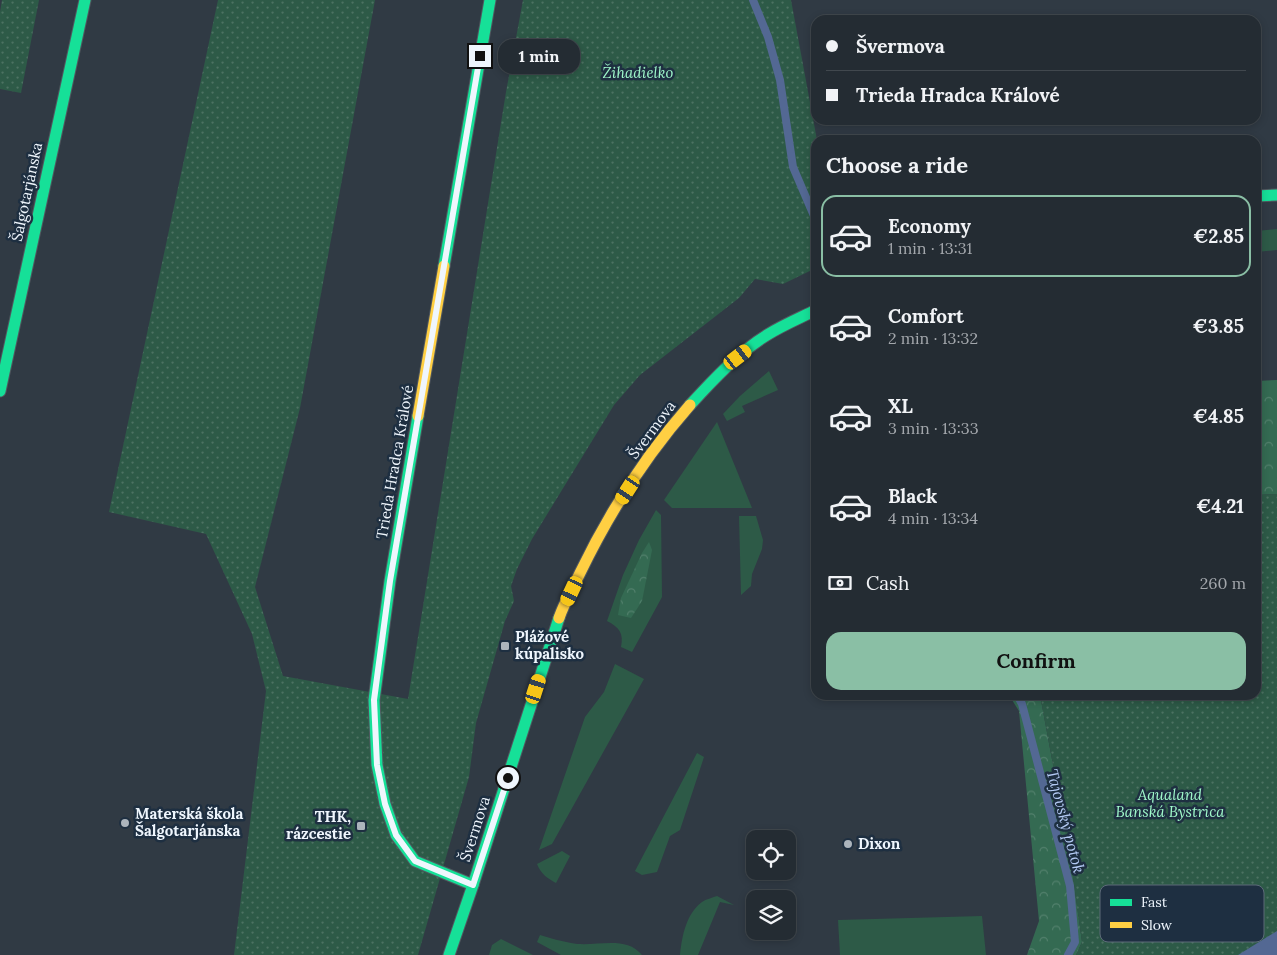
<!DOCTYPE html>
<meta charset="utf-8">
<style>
:root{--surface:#242c33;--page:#2c343b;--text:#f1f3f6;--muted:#a3a7ac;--line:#41484e;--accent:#8abfa5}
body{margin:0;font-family:Lora,serif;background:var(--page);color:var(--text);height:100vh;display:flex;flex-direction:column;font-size:19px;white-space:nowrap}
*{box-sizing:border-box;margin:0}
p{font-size:16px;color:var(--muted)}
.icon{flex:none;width:28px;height:28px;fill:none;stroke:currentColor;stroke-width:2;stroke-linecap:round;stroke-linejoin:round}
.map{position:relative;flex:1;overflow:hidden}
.drawer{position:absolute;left:811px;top:135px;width:450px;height:565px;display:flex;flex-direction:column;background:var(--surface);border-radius:15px;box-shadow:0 2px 8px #0003,0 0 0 1px var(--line)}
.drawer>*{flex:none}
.banner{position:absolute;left:811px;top:15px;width:450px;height:110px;border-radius:15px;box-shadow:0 2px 8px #0003,0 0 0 1px var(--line);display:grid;align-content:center;height:110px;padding:0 15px;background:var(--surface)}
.buttons{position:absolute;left:746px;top:830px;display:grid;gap:10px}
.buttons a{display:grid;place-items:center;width:50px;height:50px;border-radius:10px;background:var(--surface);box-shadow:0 2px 8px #0003,0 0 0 1px var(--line);font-size:25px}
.end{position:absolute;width:22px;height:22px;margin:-11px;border:6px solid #eff6fd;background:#111;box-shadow:0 0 0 2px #111}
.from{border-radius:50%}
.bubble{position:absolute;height:35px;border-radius:15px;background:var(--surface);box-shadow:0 2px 8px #0003,0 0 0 1px var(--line);font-size:16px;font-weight:700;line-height:35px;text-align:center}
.car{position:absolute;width:15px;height:30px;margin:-15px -8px;border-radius:6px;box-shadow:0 0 4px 1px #0007;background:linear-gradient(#f5c518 24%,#345 0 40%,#f5c518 0 76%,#345 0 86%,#f5c518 0)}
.banner b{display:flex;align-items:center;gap:18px;height:48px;font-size:19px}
.banner b+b{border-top:1px solid var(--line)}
.banner i{width:12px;height:12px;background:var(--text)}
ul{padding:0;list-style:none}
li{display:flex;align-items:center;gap:15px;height:82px;margin:0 10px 8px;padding:0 5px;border:2px solid transparent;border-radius:15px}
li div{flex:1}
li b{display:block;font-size:19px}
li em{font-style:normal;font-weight:700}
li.current{border-color:var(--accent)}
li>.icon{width:45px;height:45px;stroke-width:1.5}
h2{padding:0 15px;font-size:22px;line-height:60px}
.pay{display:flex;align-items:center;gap:12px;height:55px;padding:0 15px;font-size:19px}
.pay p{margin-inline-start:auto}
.primary-button{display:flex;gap:10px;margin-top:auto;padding:10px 15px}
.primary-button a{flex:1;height:58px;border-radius:15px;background:var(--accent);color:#111;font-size:20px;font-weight:700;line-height:58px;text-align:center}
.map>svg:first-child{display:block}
.grass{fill:#2d5a47}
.forest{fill:url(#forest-crowns)}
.park{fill:url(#park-dots)}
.water{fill:#536893}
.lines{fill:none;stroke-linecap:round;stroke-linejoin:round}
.stream{stroke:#536893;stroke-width:8}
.fast-casing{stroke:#515860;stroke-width:13}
.slow-casing{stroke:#515860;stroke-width:13}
.fast{stroke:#16e098;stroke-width:11}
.slow{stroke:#ffcf43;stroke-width:11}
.route{stroke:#eff6fd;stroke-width:6}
.poi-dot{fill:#acb4bc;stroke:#1e2f41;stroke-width:2}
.labels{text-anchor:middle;stroke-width:5;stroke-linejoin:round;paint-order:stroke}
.park-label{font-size:15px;font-style:italic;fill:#9ff8ca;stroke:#1e2f41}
.street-label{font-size:15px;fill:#eff6fd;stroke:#1e2f41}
.poi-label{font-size:15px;font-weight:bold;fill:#eff6fd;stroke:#1e2f41;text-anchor:start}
.water-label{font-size:16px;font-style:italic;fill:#b3c9f3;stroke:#1e2f41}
.key{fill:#1e2f41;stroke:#5d6b79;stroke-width:1}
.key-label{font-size:14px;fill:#eff6fd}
</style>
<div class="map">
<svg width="1277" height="955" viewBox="0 0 1277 955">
<defs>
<pattern id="forest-crowns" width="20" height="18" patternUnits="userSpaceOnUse" patternTransform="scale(1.25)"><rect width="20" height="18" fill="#346a52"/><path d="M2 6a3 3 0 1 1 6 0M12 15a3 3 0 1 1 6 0" fill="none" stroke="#52806c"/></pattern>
<pattern id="park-dots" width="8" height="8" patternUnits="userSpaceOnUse" patternTransform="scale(1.25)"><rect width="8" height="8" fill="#2d5a47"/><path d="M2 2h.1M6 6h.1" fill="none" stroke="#4c7262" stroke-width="1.8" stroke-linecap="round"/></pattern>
</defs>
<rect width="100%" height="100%" fill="#303a44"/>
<g class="grass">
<path d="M 1277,229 L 1277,250 L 1256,252 L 1256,231 Z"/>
<path d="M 769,371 L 778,390 L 742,406 L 745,412 L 727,421 L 723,414 L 740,396 Z"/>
<path d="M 717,422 L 752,508 L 672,508 L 664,500 Z"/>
<path d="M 656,510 L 661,515 L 662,597 L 632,652 L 621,647 C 624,633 619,627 607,621 L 623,575 L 639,540 Z"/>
<path d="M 739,516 L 756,516 L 763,540 L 762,549 L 752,574 L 751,586 L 741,595 Z"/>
<path d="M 615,664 L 644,679 L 552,844 L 539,850 L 585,717 L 604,692 Z"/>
<path d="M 697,753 L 704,757 L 680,830 L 670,836 L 657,872 L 642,875 L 635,871 Z"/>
<path d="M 562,851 L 570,856 L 556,883 C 547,878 541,874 537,864 Z"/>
<path d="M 717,896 L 734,905 L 720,902 L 698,955 L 680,955 C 682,936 686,914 702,902 C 706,899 712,898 717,896 Z"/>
<path d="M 982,916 L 986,955 L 840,955 L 838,920 Z"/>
<path d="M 540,935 C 550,938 560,941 571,943 C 594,948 625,934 642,955 L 561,955 L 537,942 Z"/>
<path d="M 501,939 L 533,955 L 489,955 L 492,945 Z"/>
</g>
<g class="forest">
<path d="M 1277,380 L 1277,494 L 1256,495 L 1256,381 Z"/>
<path d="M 649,542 L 652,550 L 642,601 L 631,618 L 618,615 L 621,598 L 642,553 Z"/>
<path d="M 1009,695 L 1040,695 L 1070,856 L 1082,942 L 1076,955 L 1027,955 L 1039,921 L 1019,711 Z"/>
</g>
<g class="park">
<path d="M 2,0 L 39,0 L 21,93 L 0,89 L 0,12 Z"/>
<path d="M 218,0 L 375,0 L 300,408 L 255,587 L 283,676 L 408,699 L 506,92 L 523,0 L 791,0 L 817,140 L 816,268 L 783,284 L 755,279 L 739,298 L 640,375 L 614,405 L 532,539 L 517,569 L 511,586 L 514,601 L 505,621 L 476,723 L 469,777 L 418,955 L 234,955 L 266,691 L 252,634 L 206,534 L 109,512 Z"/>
<path d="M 1277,494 L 1277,955 L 1076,955 L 1082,942 L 1070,856 L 1040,695 L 1256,695 L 1256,495 Z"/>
</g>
<path class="water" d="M 1277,931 L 1277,955 L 1238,955 Z"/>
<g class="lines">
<g class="stream">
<path d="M 753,0 L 768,37 L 780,80 L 793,167 L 814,216 L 816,233"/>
<path d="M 1017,695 L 1022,704 L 1070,886 L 1075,942 L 1068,955"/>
</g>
<g class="fast-casing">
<g id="fast">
<path d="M 1256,196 L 1277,195"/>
<path d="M 444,266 L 490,0"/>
<path d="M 0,391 L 85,0"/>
<path d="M 690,405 C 712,381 739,352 767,335 C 783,325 800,318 816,310"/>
<path d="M 418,416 L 390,581 L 374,700 L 377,765 L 385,804 L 396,835 L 415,861 L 473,885"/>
<path d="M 449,955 L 473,885 L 559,618"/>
</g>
</g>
<g class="slow-casing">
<g id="slow">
<path d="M 418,416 L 444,266"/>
<path d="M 559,618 C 564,603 573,588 580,573 C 609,513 646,455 690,405"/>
</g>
</g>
<use href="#fast" class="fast"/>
<use href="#slow" class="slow"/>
</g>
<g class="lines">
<path class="route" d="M 480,56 L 390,581 L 374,700 L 377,765 L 385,804 L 396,835 L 415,861 L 473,885 L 508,778"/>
</g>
<g class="poi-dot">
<rect x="500" y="641" width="10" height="10" rx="2.5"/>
<circle cx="125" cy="823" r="5"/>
<rect x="356" y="821" width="10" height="10" rx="2.5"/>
<circle cx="848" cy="844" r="5"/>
</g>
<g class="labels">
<g class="park-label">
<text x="638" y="78">Žihadielko</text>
<text x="1170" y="800">Aqualand<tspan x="1170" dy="17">Banská Bystrica</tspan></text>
</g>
<g class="street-label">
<text transform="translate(27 192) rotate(-78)" y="5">Šalgotarjánska</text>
<text transform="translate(652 430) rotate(-53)" y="5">Švermova</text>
<text transform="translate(395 462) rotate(-80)" y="5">Trieda Hradca Králové</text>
<text transform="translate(475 829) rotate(-72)" y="5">Švermova</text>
</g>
<g class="poi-label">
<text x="515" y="642">Plážové<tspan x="515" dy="17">kúpalisko</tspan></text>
<text x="135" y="819">Materská škola<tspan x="135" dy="17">Šalgotarjánska</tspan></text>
<text x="351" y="822" text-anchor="end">THK,<tspan x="351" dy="17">rázcestie</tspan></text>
<text x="858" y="849">Dixon</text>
</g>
<g class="water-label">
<text transform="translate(1066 821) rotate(75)" y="6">Tajovský potok</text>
</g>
</g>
<rect x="1100" y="885" width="164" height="57" rx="8" class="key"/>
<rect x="1110" y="899" width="22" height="7" fill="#16e098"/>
<rect x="1110" y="922" width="22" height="6" fill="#ffcf43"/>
<g class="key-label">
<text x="1141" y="907">Fast</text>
<text x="1141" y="930">Slow</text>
</g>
</svg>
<div class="buttons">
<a><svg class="icon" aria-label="locate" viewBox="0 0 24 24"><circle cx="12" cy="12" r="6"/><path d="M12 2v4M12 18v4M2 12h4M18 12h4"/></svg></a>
<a><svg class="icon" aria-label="layers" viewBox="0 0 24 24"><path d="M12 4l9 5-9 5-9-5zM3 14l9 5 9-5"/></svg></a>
</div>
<i class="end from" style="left:508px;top:778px"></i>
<i class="end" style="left:480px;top:56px"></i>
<div class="bubble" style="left:498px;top:39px;width:82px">1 min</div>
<i class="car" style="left:738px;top:357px;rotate:53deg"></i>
<i class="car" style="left:628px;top:490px;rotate:213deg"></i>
<i class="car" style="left:572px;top:591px;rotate:205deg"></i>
<i class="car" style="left:536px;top:689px;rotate:18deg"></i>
<div class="banner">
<b><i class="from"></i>Švermova</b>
<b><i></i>Trieda Hradca Králové</b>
</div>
<section class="drawer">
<h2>Choose a ride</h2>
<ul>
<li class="current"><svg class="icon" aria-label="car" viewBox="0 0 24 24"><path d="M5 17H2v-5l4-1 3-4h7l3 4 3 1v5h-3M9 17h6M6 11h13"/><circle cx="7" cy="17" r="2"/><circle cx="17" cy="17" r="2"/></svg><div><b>Economy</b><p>1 min · 13:31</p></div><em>€2.85</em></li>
<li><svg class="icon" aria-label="car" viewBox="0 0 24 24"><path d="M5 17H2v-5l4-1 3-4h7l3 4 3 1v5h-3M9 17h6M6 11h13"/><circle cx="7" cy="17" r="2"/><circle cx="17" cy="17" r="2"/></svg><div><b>Comfort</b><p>2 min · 13:32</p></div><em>€3.85</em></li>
<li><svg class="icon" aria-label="car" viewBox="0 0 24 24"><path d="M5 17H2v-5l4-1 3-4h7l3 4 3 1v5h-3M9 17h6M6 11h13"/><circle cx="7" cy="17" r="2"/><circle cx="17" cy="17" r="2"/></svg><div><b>XL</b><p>3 min · 13:33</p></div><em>€4.85</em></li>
<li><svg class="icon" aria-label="car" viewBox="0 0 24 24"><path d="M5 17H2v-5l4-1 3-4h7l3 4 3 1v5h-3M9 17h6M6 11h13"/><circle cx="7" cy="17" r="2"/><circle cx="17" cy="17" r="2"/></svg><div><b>Black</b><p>4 min · 13:34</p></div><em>€4.21</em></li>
</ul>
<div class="pay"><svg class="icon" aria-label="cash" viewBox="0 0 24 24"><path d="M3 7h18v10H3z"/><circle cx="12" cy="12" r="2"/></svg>Cash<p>260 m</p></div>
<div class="primary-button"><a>Confirm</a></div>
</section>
</div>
